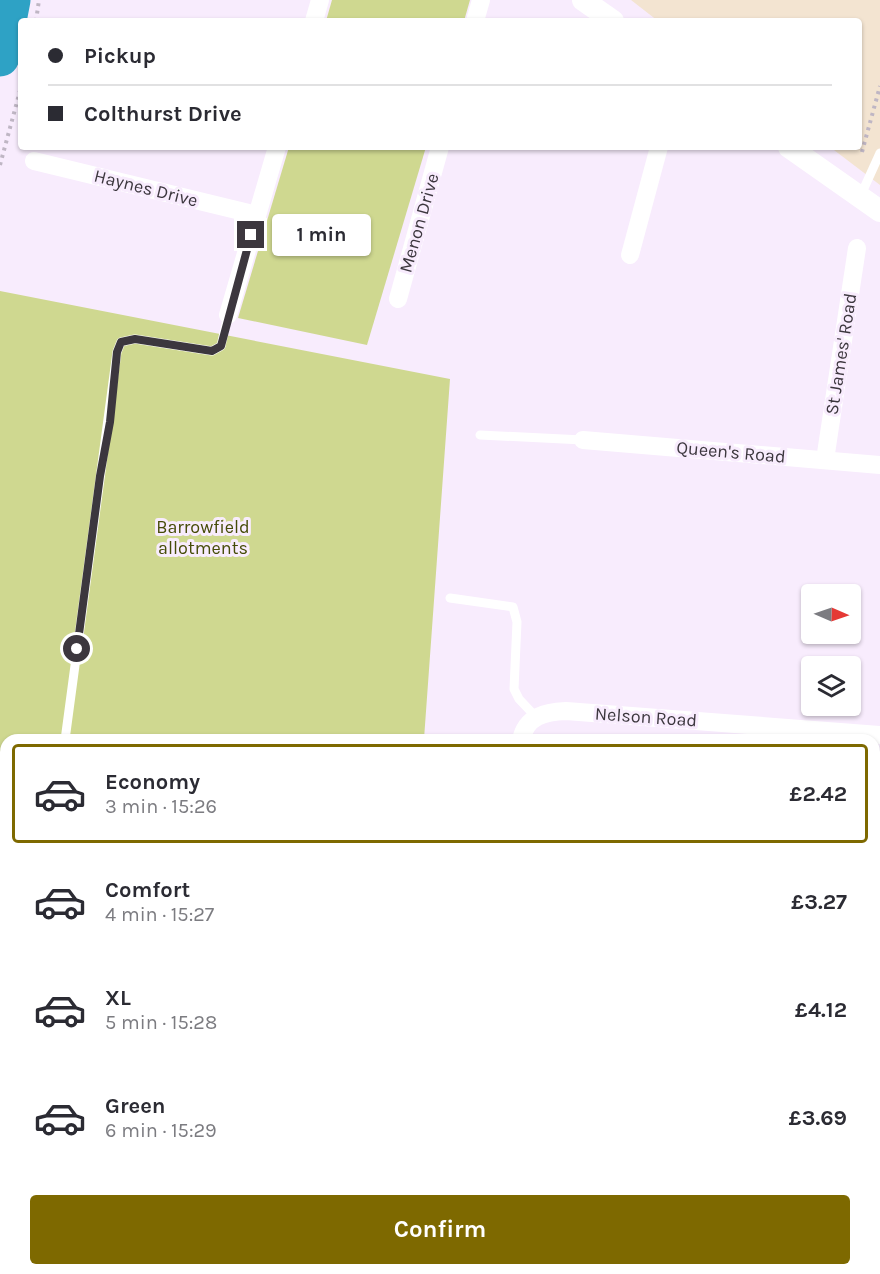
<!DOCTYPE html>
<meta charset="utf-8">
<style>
:root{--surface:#fff;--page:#f7f7f7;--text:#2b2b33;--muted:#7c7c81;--line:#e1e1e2;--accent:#7e6900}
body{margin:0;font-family:Karla,sans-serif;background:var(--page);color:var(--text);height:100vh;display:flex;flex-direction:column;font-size:22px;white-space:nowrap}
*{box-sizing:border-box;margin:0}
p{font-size:20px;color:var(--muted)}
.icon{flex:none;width:33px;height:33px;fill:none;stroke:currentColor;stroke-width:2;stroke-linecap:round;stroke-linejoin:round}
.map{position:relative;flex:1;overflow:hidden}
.sheet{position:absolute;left:0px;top:734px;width:880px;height:542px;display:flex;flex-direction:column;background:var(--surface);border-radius:18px 18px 0 0;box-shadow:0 2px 4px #0004}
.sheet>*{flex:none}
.guide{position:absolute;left:18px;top:18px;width:844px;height:132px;border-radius:6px;box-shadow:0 2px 4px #0004;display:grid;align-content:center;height:132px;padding:0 30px;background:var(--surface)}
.needle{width:39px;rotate:92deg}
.controls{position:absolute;left:801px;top:584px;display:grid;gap:12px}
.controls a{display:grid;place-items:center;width:60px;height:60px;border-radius:6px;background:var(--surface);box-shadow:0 2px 4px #0004;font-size:30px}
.end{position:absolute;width:27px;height:27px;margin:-14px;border:8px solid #3c373e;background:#fff;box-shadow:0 0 0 3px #fff}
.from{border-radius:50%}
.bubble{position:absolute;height:42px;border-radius:6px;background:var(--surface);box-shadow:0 2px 4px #0004;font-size:20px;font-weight:700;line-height:42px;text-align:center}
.guide b{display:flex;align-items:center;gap:21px;height:57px;font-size:22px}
.guide b+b{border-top:2px solid var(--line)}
.guide i{width:15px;height:15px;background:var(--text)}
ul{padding:10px 0 0;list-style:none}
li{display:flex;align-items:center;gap:18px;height:99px;margin:0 12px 9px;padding:0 18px;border:3px solid transparent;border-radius:6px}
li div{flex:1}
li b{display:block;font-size:22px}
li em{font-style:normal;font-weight:700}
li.selected{border-color:var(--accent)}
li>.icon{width:54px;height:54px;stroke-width:1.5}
.primary-button{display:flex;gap:12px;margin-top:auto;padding:12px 30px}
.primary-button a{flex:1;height:69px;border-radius:6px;background:var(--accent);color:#fff;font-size:24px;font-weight:700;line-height:69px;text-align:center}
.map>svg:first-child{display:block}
.commercial{fill:#f3e4d1}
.green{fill:#cfd890}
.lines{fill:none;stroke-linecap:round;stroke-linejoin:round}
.river{stroke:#2ea2c5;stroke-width:39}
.path{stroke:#bfb6c4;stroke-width:4;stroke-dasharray:3 4.5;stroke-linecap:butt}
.service{stroke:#fff;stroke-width:9}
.minor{stroke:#fff;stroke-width:18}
.tertiary{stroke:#fff;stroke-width:22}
.route{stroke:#3c373e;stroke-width:8}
.labels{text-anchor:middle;stroke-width:6;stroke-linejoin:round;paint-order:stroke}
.street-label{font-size:18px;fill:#3c373e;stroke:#f8ecfd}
.park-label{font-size:18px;fill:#454b07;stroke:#f8ecfd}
</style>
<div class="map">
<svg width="880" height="1274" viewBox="0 0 880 1274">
<rect width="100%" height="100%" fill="#f8ecfd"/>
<path class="commercial" d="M 631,0 L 880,0 L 880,185 L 830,147 L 860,147 L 860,21 L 658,21 Z"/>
<g class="green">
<path d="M 332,0 L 470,0 L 464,21 L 326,21 Z"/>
<path d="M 289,147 L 426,147 L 367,345 L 238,318 Z"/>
<path d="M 0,291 L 450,379 L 424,739 L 6,740 L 6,928 L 0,927 Z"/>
</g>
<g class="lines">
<path class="river" d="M 0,57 L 11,0"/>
<g class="path">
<path d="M 36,21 L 39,0"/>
<path d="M 862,152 L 880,86"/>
<path d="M 0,165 L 21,87"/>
</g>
<g class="service">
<path d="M 860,197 L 880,153"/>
<path d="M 480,435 L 583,440"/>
<path d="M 450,598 L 513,607 L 517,622 L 514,689 L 519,699 L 536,717"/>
<path d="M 65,740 L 117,352 L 121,342 L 135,339 L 212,351 L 221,346 L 228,315"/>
</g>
<g class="minor">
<path d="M 314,21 L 320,0"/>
<path d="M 475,21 L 481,0"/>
<path d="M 34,161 L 257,215"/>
<path d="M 630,255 L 659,147"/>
<path d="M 398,299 L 440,147"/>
<path d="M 228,315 L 277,147"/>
<path d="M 583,440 L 880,465"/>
<path d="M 825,460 L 857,248"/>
<path d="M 521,740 C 526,716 545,712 566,711 L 880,735"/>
<path d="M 0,1064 L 6,1085"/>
<path d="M 0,1211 L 6,1175"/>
<path d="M 874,1219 L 880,1220"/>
<path d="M 563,1269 L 597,1274"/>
</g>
<g class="tertiary">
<path d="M 583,0 L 613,21"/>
<path d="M 789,147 L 880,211"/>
<path d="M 874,1058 L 880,1039"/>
<path d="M 808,1274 L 810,1269"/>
</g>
</g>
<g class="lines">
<path class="route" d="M 77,649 L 100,476 L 110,422 L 117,352 L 121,342 L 135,339 L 212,351 L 221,346 L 251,235"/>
</g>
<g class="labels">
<g class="street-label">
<text transform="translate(146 188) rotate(14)" y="6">Haynes Drive</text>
<text transform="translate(419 223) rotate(-74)" y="6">Menon Drive</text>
<text transform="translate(841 354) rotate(-81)" y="6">St James' Road</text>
<text transform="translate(731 452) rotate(5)" y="6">Queen's Road</text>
<text transform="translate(646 717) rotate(4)" y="6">Nelson Road</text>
</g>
<g class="park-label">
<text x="203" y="533">Barrowfield<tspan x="203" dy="21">allotments</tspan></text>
</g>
</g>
</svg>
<div class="controls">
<a><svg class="needle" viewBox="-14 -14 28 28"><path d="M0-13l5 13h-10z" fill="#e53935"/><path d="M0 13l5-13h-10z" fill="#7c7c81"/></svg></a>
<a><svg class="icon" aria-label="layers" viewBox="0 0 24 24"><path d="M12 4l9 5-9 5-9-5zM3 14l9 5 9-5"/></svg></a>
</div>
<i class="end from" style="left:77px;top:649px"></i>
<i class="end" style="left:251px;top:235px"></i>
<div class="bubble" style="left:272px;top:214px;width:99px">1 min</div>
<div class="guide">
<b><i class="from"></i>Pickup</b>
<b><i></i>Colthurst Drive</b>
</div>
<section class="sheet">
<ul>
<li class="selected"><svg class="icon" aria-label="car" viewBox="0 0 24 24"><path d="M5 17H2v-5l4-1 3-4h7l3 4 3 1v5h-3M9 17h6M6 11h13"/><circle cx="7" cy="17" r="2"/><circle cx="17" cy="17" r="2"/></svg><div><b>Economy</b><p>3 min · 15:26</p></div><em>£2.42</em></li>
<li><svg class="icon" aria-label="car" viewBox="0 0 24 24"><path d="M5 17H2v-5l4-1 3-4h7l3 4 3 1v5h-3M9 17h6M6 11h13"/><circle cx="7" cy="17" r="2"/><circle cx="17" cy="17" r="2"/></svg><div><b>Comfort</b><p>4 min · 15:27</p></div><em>£3.27</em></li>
<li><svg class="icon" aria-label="car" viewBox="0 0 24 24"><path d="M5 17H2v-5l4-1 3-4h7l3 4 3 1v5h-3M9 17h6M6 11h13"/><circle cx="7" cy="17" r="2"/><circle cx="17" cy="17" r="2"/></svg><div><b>XL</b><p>5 min · 15:28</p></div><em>£4.12</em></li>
<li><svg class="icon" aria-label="car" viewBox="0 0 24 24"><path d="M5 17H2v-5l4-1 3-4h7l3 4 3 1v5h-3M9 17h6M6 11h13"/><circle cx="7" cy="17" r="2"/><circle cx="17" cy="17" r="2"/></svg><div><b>Green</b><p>6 min · 15:29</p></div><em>£3.69</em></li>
</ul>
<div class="primary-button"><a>Confirm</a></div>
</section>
</div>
